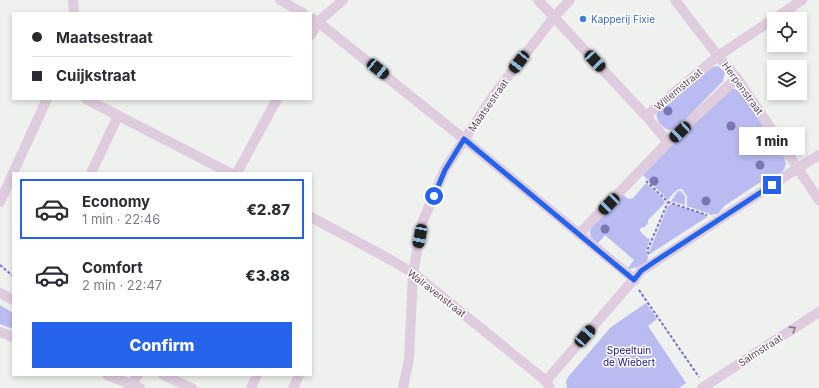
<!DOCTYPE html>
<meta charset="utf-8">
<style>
:root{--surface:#fff;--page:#f7f7f7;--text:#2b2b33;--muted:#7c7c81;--line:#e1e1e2;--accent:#2563eb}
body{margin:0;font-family:Inter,sans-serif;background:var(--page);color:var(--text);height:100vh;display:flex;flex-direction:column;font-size:15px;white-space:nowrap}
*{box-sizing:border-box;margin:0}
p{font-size:13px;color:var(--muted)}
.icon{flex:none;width:22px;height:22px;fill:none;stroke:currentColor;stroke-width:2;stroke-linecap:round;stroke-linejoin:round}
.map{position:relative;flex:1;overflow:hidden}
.panel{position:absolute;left:12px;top:172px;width:300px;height:204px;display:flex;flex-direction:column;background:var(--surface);border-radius:0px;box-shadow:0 2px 6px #0003}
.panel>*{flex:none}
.guide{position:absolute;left:12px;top:12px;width:300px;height:88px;border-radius:0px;box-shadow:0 2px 6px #0003;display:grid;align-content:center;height:88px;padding:0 20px;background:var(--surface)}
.tools{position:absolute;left:767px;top:12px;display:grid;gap:8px}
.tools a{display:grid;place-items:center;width:40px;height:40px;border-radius:0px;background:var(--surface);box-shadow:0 2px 6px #0003;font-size:20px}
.end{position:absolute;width:18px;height:18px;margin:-9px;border:5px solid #2563eb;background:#fff;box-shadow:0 0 0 2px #fff}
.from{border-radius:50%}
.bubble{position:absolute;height:28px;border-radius:0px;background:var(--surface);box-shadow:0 2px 6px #0003;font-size:13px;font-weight:800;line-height:28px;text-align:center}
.car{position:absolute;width:12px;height:24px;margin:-12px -6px;border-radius:5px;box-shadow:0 0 3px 1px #0007;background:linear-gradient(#222 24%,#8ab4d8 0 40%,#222 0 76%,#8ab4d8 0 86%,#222 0)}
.guide b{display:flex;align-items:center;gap:14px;height:38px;font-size:15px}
.guide b+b{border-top:1px solid var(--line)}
.guide i{width:10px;height:10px;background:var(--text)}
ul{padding:7px 0 0;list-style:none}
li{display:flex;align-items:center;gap:12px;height:60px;margin:0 8px 6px;padding:0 12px;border:2px solid transparent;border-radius:0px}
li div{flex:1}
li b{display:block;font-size:15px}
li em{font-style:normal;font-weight:800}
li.current{border-color:var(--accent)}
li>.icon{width:36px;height:36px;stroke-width:1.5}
.primary-button{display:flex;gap:8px;margin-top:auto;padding:8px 20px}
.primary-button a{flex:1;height:46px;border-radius:0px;background:var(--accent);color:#fff;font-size:16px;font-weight:800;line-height:46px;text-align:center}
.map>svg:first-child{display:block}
.green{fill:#babbf1}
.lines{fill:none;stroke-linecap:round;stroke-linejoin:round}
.path{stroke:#7970d1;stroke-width:2;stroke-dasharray:3 2;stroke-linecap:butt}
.minor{stroke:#dfccde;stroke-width:10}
.tree{fill:#7b76b3}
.oneway{stroke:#8a7489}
.route{stroke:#2563eb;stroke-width:5}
.shop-dot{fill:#3f7fe0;stroke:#fff;stroke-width:1.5}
.labels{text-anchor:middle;stroke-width:3;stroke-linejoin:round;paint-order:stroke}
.shop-label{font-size:10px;fill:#366cbe;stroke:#fff;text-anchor:start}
.street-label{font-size:10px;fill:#5d455b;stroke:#fff}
.park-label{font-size:10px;fill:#1c1282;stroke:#fff}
</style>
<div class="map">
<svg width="819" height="388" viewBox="0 0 819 388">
<rect width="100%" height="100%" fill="#eff1ee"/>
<g class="green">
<path d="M 718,66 L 725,72 L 723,81 L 677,128 L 669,130 C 662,128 655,120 657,112 L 713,67 Z"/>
<path d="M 733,88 L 740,92 L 784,157 L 786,164 L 783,171 L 781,173 L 766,182 L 759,183 L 724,206 C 718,214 721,213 711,215 L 707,213 L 687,206 L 687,196 L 682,189 C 675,189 672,195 668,200 L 643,175 L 725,91 Z"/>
<path d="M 646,183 L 663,199 L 665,203 L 648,220 L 648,223 L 645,227 L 642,227 L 640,229 L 640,231 L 647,238 L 650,239 L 646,251 L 648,256 L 647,262 L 638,267 L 629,269 L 628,268 L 634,260 L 605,235 L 598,243 C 592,239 588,235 591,228 L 624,194 L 625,197 L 629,199 L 633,198 Z"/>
<path d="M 678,191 L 681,191 L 685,196 L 685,205 L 671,201 Z"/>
<path d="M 671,204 L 706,215 L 707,217 L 650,254 L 649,252 L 668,206 Z"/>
<path d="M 646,303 L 657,319 L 648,326 L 686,383 L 679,388 L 567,388 L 566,382 L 568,377 L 611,327 Z"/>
<path d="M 0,305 L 13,313 L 13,329 L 0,324 Z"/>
</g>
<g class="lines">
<g class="path">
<path d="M 646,181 L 668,202 L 707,215"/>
<path d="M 649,254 L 647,251 L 668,202"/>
<path d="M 0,265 L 13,276"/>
<path d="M 639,290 L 699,377"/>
</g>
<g class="minor">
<path d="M 73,0 L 74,13"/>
<path d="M 280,0 L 303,13"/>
<path d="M 538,0 L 646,116"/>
<path d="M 675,0 L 718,56 L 737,78 L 819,200"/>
<path d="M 311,18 L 318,22 L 464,139 L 635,280"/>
<path d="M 311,35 L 318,22 L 343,0"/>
<path d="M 86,99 L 230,173"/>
<path d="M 668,142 L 646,116 L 718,56 L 802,0"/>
<path d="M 92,171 L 118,116"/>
<path d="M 13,173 L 47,99"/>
<path d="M 237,173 L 277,99"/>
<path d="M 0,202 L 13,173"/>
<path d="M 311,217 L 391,260 L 413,273 L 546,381 L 550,388"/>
<path d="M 579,234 L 668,142 L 737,78"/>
<path d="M 0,293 L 13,300"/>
<path d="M 0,332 L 13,337"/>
<path d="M 107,375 L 140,388"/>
<path d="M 163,375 L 192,388"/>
<path d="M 546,381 L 641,271 L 784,177 L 819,155"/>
<path d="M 129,388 L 138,375"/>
<path d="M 251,388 L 257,375"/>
<path d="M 293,388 L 299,375"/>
<path d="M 403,388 L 409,359 L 413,273 L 422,223 L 445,169 L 493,96 L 554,17 L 570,0"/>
<path d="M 702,388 L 819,312"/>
</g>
</g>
<g class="tree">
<circle cx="668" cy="111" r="4.5"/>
<circle cx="731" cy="126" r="4.5"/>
<circle cx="760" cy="165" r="4.5"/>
<circle cx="654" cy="181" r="4.5"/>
<circle cx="706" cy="201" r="4.5"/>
<circle cx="605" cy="229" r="4.5"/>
</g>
<defs><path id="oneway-chevron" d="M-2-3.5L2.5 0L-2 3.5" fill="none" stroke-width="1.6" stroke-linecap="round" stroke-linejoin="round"/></defs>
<use class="oneway" href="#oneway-chevron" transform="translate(793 329) rotate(-33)"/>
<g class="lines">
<path class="route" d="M 434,196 L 445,170 L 464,139 L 634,280 L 641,271 L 654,262 L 772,185"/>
</g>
<circle class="shop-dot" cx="583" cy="19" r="4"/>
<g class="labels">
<g class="shop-label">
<text x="591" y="23">Kapperij Fixie</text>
</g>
<g class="street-label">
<text transform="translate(743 88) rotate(54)" y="4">Herpenstraat</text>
<text transform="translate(678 89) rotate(-40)" y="4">Willemstraat</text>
<text transform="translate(488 105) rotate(-55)" y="4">Maatsestraat</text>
<text transform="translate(437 293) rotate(38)" y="4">Walravenstraat</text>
<text transform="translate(760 350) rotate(-33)" y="4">Salmstraat</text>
</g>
<g class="park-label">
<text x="629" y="354">Speeltuin<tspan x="629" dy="12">de Wiebert</tspan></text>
</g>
</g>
</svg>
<div class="tools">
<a><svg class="icon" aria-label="locate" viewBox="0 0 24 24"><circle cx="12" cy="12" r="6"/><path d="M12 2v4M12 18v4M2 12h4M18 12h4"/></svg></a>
<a><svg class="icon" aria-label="layers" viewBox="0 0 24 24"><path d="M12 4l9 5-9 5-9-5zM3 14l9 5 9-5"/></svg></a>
</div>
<i class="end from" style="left:434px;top:196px"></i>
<i class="end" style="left:772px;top:185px"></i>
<div class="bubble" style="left:739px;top:127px;width:66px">1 min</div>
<i class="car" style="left:595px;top:61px;rotate:137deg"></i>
<i class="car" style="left:519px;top:62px;rotate:218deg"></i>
<i class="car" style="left:378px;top:69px;rotate:129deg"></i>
<i class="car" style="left:680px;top:132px;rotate:227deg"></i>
<i class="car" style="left:609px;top:204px;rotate:224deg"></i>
<i class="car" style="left:420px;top:236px;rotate:191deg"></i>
<i class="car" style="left:585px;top:336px;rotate:41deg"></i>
<div class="guide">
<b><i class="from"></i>Maatsestraat</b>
<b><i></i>Cuijkstraat</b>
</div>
<section class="panel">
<ul>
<li class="current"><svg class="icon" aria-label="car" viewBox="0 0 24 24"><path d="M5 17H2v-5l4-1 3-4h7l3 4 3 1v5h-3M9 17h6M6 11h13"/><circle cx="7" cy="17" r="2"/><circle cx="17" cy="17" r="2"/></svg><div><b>Economy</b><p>1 min · 22:46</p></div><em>€2.87</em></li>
<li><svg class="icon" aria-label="car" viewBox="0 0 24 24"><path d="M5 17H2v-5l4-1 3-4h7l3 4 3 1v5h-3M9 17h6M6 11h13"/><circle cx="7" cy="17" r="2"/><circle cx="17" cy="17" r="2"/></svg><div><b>Comfort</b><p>2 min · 22:47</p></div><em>€3.88</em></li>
</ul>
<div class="primary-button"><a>Confirm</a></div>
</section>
</div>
